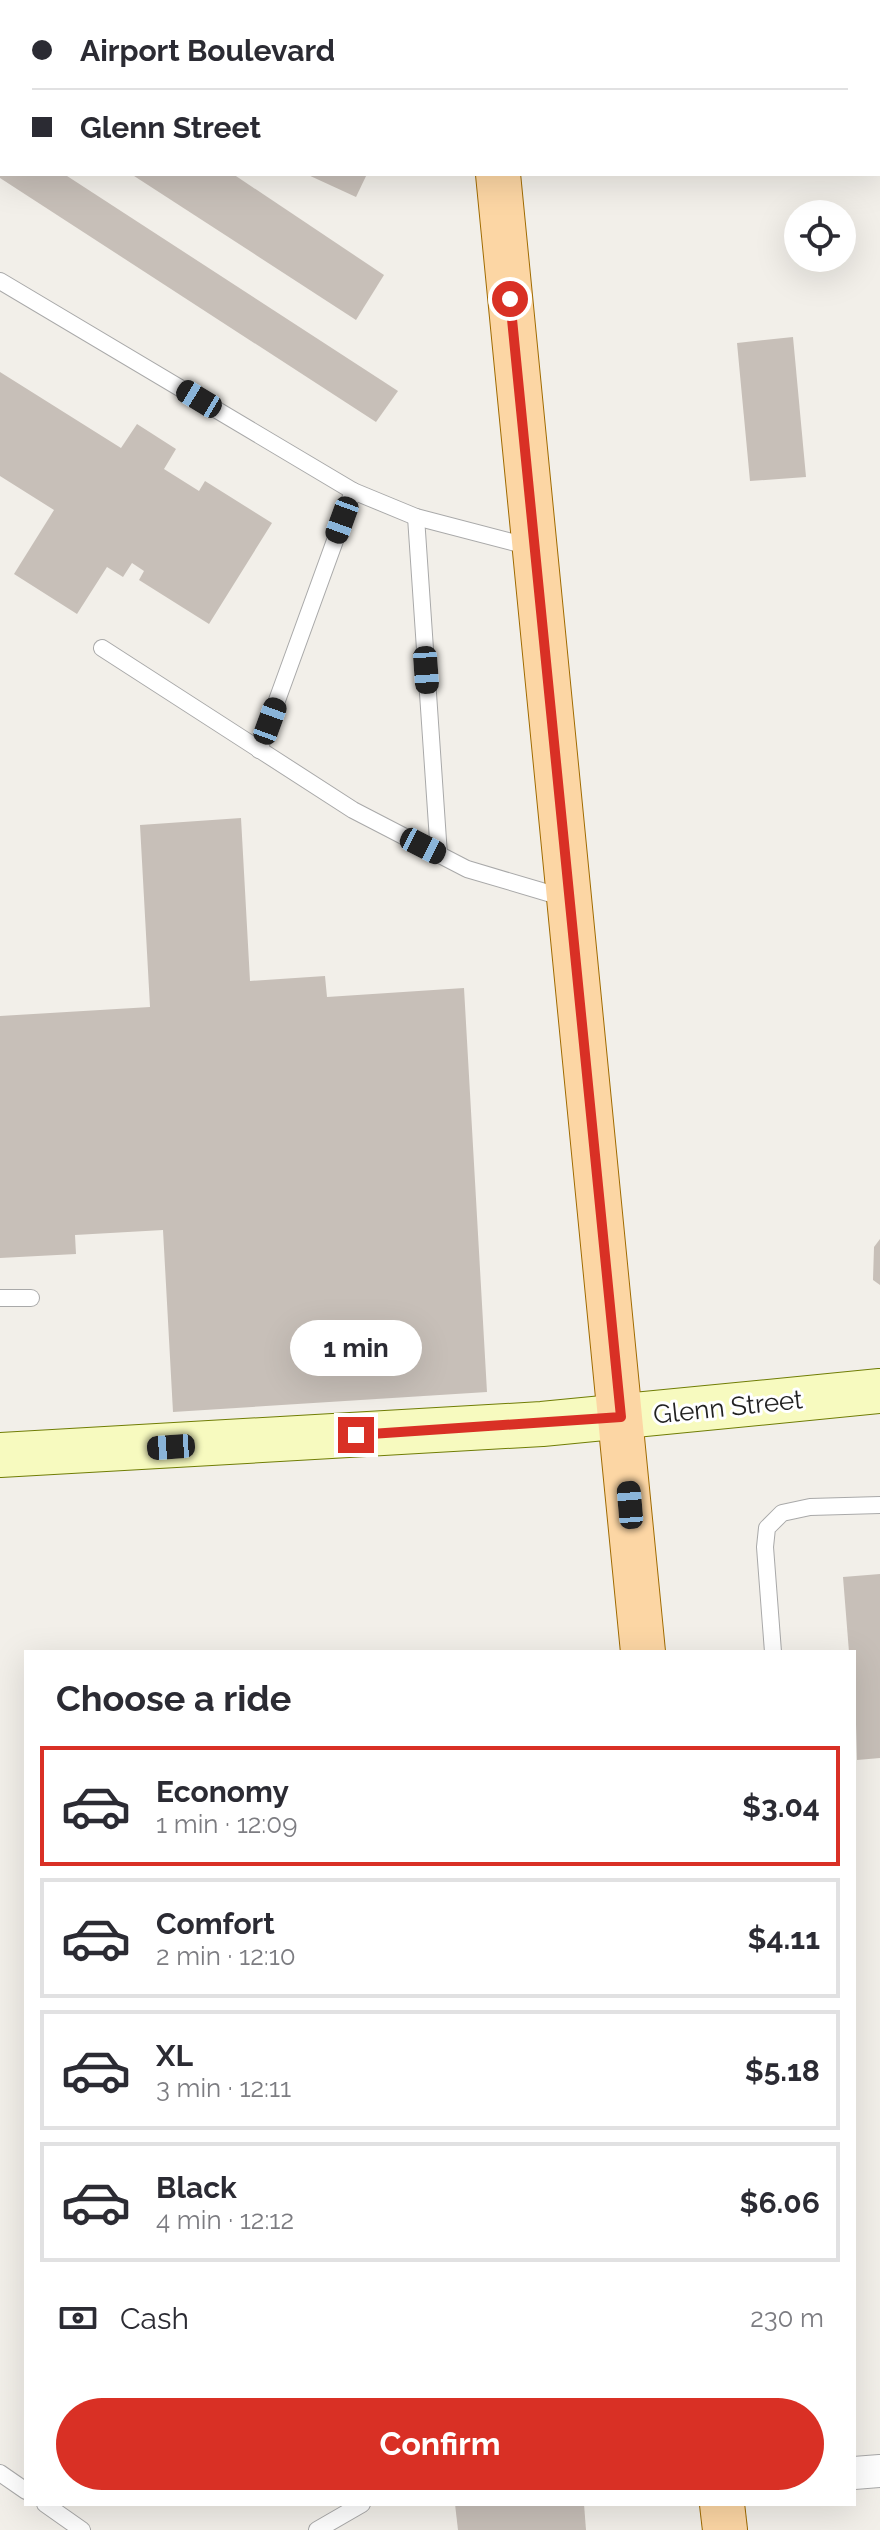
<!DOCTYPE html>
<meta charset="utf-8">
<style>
:root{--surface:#fff;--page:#f7f7f7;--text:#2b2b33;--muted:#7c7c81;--line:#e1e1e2;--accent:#d93025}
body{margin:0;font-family:Raleway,sans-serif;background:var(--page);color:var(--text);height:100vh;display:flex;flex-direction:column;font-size:30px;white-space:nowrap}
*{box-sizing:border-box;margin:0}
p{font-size:26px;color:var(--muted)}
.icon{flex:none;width:44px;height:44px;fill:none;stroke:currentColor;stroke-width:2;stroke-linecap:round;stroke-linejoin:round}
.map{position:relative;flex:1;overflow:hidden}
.sheet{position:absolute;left:24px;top:1650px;width:832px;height:856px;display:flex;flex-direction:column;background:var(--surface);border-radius:0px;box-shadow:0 8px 32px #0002}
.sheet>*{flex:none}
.guide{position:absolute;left:0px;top:0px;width:880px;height:176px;box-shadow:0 8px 32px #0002;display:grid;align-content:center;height:176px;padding:0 32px;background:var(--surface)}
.controls{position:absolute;left:784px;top:200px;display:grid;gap:16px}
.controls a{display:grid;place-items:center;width:72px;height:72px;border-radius:50%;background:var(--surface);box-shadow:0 8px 32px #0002;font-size:40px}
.end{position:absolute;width:36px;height:36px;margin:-18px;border:10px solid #d93025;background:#fff;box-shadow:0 0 0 4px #fff}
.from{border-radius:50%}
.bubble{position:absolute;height:56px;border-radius:28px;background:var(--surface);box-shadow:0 8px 32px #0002;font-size:26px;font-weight:700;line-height:56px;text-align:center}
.car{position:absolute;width:24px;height:48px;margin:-24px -12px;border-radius:10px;box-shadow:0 0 6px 2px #0007;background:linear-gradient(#222 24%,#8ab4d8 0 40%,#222 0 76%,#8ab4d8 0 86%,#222 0)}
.guide b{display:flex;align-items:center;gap:28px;height:76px;font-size:30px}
.guide b+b{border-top:2px solid var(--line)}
.guide i{width:20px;height:20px;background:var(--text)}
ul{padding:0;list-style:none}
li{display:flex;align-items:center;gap:24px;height:120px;margin:0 16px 12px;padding:0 16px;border:4px solid var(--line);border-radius:0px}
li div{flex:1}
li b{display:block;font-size:30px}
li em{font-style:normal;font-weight:700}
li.current{border-color:var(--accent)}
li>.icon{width:72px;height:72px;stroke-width:1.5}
h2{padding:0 32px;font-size:36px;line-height:96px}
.pay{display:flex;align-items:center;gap:20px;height:88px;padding:0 32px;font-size:30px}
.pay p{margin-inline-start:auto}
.primary-button{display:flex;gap:16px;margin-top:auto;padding:16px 32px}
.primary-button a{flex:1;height:92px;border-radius:48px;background:var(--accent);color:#fff;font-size:32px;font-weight:700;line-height:92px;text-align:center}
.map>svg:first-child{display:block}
.building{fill:#c7bfb8}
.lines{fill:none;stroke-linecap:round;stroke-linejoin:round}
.lane-casing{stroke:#a9a9a9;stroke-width:18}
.street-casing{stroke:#a9a9a9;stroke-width:34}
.secondary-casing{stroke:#707d05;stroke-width:46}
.primary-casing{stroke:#a06b00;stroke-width:46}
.lane{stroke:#fff;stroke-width:16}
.street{stroke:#fff;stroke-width:32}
.secondary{stroke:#f7fabf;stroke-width:44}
.primary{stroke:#fcd6a4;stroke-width:44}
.route{stroke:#d93025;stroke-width:10}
.labels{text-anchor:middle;stroke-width:6;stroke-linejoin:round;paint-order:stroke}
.street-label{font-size:26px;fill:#222;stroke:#fff}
</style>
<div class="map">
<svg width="880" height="2530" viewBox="0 0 880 2530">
<rect width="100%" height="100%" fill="#f2efe9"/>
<g class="building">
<path d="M 0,174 L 64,174 L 398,391 L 376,422 L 0,178 Z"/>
<path d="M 131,174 L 233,174 L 384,275 L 356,320 Z"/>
<path d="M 306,174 L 367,174 L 356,197 Z"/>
<path d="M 793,337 L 806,477 L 750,481 L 737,343 Z"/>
<path d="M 0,372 L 121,448 L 137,424 L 176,449 L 164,469 L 199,491 L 205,481 L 272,523 L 209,624 L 139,580 L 144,571 L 132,563 L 123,577 L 107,567 L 77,614 L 14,574 L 54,510 L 0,476 Z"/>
<path d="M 241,818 L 250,981 L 325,976 L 327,997 L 464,988 L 487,1392 L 173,1412 L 163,1230 L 75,1235 L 76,1254 L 0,1258 L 0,1016 L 150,1007 L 140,825 Z"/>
<path d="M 880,1239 L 880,1285 L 873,1280 L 874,1247 Z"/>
<path d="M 880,1574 L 880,1758 L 857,1760 L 854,1652 L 849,1652 L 843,1577 Z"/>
<path d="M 455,2504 L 584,2504 L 586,2530 L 458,2530 Z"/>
</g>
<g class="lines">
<g class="lane-casing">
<g id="lane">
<path d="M 211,0 L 214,2"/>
<path d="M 346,0 L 347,2"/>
<path d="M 0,281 L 353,491"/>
<path d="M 416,517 L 439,855"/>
<path d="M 102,648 L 353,810 L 467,869 L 565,898"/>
<path d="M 259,750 L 353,491 L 416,517 L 531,547"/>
<path d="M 0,1298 L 31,1298"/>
<path d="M 773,1652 L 765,1547 L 767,1528 L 782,1513 L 810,1507 L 880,1505"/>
<path d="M 0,2473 L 26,2491"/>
<path d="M 45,2504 L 82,2530"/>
<path d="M 317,2530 L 362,2504"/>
</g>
</g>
<g class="street-casing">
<path id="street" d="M 854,2473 L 880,2471"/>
</g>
<g class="secondary-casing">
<path id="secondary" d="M 0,1455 L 542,1424 L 880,1391"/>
</g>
<g class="primary-casing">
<g id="primary">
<path d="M 481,0 L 481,2"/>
<path d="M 498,174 L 643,1652"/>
<path d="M 722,2504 L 725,2530"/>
</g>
</g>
<use href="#lane" class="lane"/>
<use href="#street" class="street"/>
<use href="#secondary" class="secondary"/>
<use href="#primary" class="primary"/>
</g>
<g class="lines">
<path class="route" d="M 356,1435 L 621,1417 L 510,299"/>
</g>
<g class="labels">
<g class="street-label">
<text transform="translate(728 1407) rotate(-6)" y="9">Glenn Street</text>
</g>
</g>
</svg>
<div class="controls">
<a><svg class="icon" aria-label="locate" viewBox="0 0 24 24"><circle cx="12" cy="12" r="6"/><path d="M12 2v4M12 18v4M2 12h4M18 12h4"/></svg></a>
</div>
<i class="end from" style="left:510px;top:299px"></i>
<i class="end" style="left:356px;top:1435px"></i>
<div class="bubble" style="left:290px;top:1320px;width:132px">1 min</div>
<i class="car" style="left:199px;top:399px;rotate:301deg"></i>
<i class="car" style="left:342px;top:520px;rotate:200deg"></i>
<i class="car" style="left:426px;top:670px;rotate:176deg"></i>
<i class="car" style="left:270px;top:721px;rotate:20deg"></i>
<i class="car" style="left:423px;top:846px;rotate:117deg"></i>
<i class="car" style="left:171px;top:1447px;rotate:266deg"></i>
<i class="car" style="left:630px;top:1505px;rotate:355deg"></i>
<div class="guide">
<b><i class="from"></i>Airport Boulevard</b>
<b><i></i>Glenn Street</b>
</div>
<section class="sheet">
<h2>Choose a ride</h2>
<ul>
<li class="current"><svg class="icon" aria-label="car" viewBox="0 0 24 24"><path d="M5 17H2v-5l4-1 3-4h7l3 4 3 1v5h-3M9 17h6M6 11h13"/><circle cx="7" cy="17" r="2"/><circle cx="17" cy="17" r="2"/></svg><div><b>Economy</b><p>1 min · 12:09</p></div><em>$3.04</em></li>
<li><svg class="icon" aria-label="car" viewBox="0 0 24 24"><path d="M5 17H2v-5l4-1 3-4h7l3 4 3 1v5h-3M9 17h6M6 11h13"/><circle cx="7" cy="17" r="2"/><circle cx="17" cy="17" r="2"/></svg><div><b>Comfort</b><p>2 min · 12:10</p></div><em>$4.11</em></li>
<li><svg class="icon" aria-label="car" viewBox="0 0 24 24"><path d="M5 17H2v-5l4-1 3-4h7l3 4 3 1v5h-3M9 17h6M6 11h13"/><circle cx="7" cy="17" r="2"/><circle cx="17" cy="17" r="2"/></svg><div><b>XL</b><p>3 min · 12:11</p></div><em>$5.18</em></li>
<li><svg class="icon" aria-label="car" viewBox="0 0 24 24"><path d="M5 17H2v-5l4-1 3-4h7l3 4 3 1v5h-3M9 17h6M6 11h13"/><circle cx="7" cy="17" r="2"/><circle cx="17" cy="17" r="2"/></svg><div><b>Black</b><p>4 min · 12:12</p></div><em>$6.06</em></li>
</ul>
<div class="pay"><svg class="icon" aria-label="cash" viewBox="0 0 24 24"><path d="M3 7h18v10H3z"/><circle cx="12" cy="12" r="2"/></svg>Cash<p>230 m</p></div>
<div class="primary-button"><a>Confirm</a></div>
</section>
</div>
